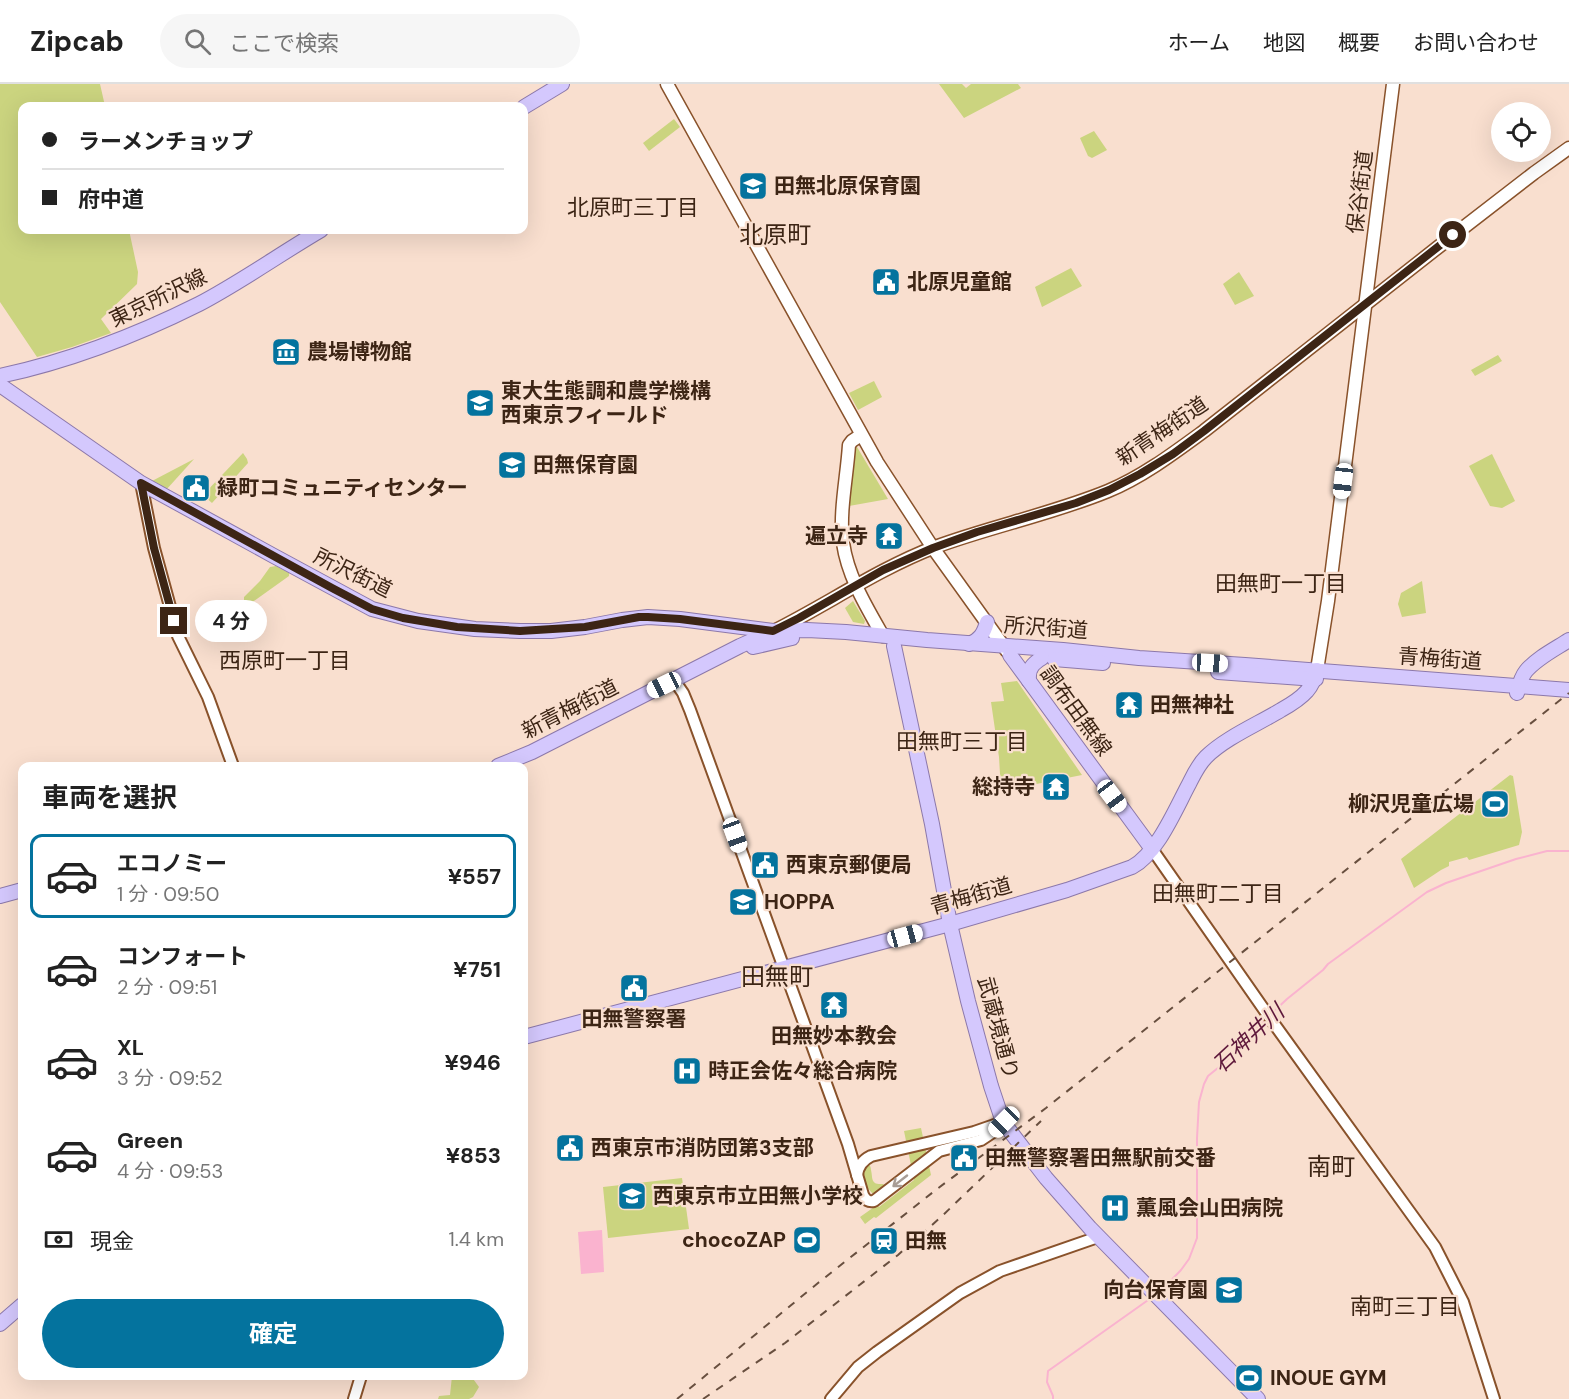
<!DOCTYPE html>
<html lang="ja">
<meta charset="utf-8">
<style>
:root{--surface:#fff;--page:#f6f6f6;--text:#222;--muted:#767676;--line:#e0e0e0;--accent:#04739e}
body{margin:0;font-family:"DM Sans","Noto Sans JP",sans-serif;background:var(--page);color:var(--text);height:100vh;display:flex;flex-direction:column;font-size:22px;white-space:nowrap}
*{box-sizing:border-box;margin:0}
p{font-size:20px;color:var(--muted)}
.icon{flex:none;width:33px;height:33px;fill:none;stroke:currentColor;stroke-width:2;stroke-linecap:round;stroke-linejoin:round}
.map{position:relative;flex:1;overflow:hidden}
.drawer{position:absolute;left:18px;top:678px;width:510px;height:618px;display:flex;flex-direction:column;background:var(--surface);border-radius:12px;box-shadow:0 6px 24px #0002}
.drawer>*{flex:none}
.banner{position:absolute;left:18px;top:18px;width:510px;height:132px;border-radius:12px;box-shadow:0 6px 24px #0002;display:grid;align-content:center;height:132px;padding:0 24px;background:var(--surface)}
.fabs{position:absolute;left:1491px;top:18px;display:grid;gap:12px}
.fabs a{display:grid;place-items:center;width:60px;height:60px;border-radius:50%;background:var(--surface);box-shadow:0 6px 24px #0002;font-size:30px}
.end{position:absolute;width:27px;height:27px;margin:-14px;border:8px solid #3d2515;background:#fff;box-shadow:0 0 0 3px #fff}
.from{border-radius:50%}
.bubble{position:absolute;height:42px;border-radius:21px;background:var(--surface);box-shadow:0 6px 24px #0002;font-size:20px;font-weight:700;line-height:42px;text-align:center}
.car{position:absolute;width:18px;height:36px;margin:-18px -9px;border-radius:8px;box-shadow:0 0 4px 2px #0007;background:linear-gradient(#fff 24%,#345 0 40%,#fff 0 76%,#345 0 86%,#fff 0)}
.banner b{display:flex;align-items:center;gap:21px;height:57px;font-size:22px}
.banner b+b{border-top:2px solid var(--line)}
.banner i{width:15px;height:15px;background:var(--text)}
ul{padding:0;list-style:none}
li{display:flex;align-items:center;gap:18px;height:84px;margin:0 12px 9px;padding:0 12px;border:3px solid transparent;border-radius:12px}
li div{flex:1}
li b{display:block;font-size:22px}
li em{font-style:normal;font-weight:700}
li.active{border-color:var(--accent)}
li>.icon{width:54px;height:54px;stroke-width:1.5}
h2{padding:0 24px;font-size:27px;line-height:72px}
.pay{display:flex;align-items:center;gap:15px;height:66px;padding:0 24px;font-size:22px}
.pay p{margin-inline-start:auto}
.button{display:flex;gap:12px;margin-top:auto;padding:12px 24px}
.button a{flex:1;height:69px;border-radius:36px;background:var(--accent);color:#fff;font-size:24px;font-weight:700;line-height:69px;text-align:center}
header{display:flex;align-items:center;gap:36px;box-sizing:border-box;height:84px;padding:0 30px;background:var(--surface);border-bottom:2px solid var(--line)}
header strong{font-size:28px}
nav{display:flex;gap:33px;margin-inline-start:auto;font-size:21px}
.search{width:420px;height:54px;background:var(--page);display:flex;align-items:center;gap:15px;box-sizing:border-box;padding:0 21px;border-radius:33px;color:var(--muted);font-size:22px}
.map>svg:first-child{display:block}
.green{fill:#cbd47f}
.water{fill:#fab3cf}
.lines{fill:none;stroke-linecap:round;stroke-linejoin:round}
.stream{stroke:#fab3cf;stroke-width:2}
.tertiary-casing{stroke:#89522b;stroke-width:14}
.secondary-casing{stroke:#89522b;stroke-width:15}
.primary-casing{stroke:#8c78aa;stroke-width:16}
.tertiary{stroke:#fff;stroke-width:10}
.secondary{stroke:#fff;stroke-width:12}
.primary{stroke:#d4c8fd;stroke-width:14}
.rail{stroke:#684f3f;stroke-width:2;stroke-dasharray:8 8;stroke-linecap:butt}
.oneway{stroke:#a89d96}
.route{stroke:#3d2515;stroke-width:8}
.labels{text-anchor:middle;stroke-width:4.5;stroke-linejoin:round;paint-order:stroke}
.poi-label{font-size:21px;font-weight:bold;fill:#3d2515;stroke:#f9dfcf;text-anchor:start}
.street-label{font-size:21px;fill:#3d2515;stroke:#f9dfcf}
.neighbourhood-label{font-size:22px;fill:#3d2515;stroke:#f9dfcf}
.water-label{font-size:22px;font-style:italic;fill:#5e183b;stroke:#f9dfcf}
.quarter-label{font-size:24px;fill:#3d2515;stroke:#f9dfcf}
</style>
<header>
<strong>Zipcab</strong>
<div class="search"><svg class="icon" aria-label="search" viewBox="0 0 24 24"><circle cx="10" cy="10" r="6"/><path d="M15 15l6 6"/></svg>ここで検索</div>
<nav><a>ホーム</a><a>地図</a><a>概要</a><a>お問い合わせ</a></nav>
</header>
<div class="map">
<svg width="1569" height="1315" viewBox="0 0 1569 1315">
<rect width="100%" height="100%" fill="#f9dfcf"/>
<g class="green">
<path d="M 0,0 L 100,0 L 105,22 L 22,22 L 22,146 L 129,146 L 138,188 L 137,200 L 101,235 L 111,249 L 72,263 L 37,273 L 0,218 Z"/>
<path d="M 939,0 L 962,0 L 966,4 L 971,0 L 1018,0 L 1021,4 L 964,34 Z"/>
<path d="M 674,35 L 680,43 L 649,67 L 643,59 Z"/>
<path d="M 1094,47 L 1107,66 L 1092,74 L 1088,72 L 1080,54 Z"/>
<path d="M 1071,184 L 1082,202 L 1042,223 L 1035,203 Z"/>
<path d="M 1239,188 L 1254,212 L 1235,221 L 1223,200 Z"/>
<path d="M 1498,271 L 1502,277 L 1475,292 L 1471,286 Z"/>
<path d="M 874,297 L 882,313 L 858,326 L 849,309 Z"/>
<path d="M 854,362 L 857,363 L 888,415 L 849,422 Z"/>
<path d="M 243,369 L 247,375 L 248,379 L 212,419 L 203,411 Z"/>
<path d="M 1492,370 L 1515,417 L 1502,424 L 1490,422 L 1469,382 Z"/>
<path d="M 194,375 L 166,406 L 152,397 Z"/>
<path d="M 276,482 L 289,489 L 289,492 L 247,522 L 244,521 L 244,513 L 260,497 L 270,483 Z"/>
<path d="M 1422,497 L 1426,529 L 1402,533 L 1398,520 L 1401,509 Z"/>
<path d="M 853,517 L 865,537 L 864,540 L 853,538 L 845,524 Z"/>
<path d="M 1017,597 L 1082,691 L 1001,707 L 999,673 L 991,618 L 1004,617 L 1001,599 Z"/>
<path d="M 1510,691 L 1513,692 L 1522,748 L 1519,761 L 1469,776 L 1467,773 L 1449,778 L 1449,782 L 1441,786 L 1414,804 L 1401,775 Z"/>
<path d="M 921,1044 L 931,1091 L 876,1134 L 874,1133 L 865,1140 L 860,1133 L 877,1121 L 879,1123 L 914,1096 L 904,1047 Z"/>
<path d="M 868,1077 C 869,1080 871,1083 871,1086 C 873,1094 870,1101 883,1100 L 887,1103 L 877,1109 L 872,1109 L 865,1101 L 861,1088 Z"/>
<path d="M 682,1094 L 689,1145 L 608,1154 L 603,1103 Z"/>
<path d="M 452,1292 L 471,1292 L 479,1303 L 473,1313 L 469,1315 L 438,1315 L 439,1312 L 450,1311 Z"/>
</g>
<path class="water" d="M 602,1146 L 604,1188 L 581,1190 L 578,1148 Z"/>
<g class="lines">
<g class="stream">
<path d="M 1271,930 L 1287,915 L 1323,886 L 1328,880 L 1427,808 L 1446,799 L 1516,775 L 1547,767 L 1569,767"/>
<path d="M 1161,1207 L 1181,1186 L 1189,1175 L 1197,1154 L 1197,1054 L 1199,1018 L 1204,1000 L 1208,992 L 1224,979 L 1267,934"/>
<path d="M 1053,1315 L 1053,1312 L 1047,1298 L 1048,1287 L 1151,1214"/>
</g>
<g class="tertiary-casing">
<g id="tertiary">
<path d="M 141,399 L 154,464 L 178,552 L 208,613 L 233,682"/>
<path d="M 674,596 L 683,609 L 690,626 L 848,1060 L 863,1111 C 866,1116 868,1118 874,1117 L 939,1067 L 981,1056 L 993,1048 L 1003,1038"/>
<path d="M 1152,765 L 1272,937 L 1435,1163 L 1463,1218 L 1494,1315"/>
<path d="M 857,1091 C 858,1082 863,1076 871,1072 L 974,1048 L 1000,1039"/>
<path d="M 354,1315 L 361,1292"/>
<path d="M 831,1315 L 858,1283 L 877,1268 L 960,1209 L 1000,1187 L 1098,1153"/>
</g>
</g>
<g class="secondary-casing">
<g id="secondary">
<path d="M 667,0 L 877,378 L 933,464 L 1007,567"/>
<path d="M 861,351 L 852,357 L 849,361 C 847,393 839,428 843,459 C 848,493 866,522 883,552"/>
<path d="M 774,547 C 828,520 878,485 935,463 C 992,442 1052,430 1108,407 C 1142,393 1174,369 1204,347 L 1437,164 L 1534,89 L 1569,64"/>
<path d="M 1317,586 L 1328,517 L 1393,0"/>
</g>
</g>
<g class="primary-casing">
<g id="primary">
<path d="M 524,23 L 562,0"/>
<path d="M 0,292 C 70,277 135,252 199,220 C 241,198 280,170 321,146"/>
<path d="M 0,301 L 141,399 L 272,471 L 372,525 L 418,537 L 475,545 L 520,547 L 551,547 L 585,543 L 622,536 L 648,533 L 680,535 L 773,547 L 807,546 L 846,548 L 927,556 L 1063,566 L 1139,574 L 1245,581 L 1569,606"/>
<path d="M 969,560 C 980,556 984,549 987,538"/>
<path d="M 894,562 L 932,740 L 950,840 L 968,917 L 991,1002 L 1003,1038 L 1046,1094 L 1090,1144 L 1258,1315"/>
<path d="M 753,563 L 792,554"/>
<path d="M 1010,571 L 1152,765"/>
<path d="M 1054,575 L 1103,579"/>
<path d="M 1218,588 L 1316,595"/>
<path d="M 1029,597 C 1028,585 1032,580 1042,574"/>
<path d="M 1517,609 C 1519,601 1521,593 1526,587 C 1537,574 1555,565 1569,556"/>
<path d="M 498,682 L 532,668 L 740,562 L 771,548"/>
<path d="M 0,812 L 22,806"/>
<path d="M 524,953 L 950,840 L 1067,806 L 1132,783 C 1157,770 1176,724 1189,700 C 1194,690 1198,681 1206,673 C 1225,654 1258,640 1281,626 C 1290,621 1300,615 1307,607 C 1312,601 1315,594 1317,586"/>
<path d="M 0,1240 L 22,1221"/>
</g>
</g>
<use href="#tertiary" class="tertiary"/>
<use href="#secondary" class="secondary"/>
<use href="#primary" class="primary"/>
<g class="rail">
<path d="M 677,1315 L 818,1199 L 937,1105 L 1046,1024 L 1569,609"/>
<path d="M 703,1315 L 785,1259 L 898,1171 L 941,1133 L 1041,1037"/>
</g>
</g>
<defs><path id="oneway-shaft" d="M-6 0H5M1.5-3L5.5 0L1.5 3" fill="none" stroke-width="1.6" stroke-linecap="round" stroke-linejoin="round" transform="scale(1.5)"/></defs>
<use class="oneway" href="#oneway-shaft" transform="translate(900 1097) rotate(142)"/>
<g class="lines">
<path class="route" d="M 174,537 L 154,464 L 141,399 L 332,504 L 372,525 L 403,534 L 457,543 L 520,547 L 585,543 L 639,533 L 648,533 L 680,535 L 773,547 L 799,534 L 883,486 L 933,464 L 977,448 L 1076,419 L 1109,406 L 1140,390 L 1173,370 L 1204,347 L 1453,151"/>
</g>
<defs>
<g id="school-square" transform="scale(1.5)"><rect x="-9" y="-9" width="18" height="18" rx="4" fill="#04739e" stroke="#f9dfcf"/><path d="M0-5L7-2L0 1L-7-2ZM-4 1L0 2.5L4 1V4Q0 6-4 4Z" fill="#fff"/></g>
<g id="civic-square" transform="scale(1.5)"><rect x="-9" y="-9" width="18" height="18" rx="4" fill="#04739e" stroke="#f9dfcf"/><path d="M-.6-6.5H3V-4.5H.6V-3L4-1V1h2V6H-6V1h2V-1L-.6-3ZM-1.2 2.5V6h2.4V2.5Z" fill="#fff"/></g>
<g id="museum-square" transform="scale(1.5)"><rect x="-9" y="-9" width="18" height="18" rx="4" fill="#04739e" stroke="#f9dfcf"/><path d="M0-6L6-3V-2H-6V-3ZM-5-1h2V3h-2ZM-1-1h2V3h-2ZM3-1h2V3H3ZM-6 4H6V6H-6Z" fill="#fff"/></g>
<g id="university-square" transform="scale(1.5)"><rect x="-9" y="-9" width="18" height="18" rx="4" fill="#04739e" stroke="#f9dfcf"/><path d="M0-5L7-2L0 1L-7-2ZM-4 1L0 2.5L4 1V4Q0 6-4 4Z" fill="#fff"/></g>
<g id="temple-square" transform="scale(1.5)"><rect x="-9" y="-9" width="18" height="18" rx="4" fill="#04739e" stroke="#f9dfcf"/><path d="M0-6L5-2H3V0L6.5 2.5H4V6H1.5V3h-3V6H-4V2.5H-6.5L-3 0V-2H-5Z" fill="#fff"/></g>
<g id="stadium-square" transform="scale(1.5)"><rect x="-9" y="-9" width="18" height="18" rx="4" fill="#04739e" stroke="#f9dfcf"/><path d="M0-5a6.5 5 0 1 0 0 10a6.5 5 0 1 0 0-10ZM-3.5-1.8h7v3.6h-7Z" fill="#fff"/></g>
<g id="hospital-square" transform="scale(1.5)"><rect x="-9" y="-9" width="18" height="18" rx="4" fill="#04739e" stroke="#f9dfcf"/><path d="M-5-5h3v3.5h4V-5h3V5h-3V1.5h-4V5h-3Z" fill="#fff"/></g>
<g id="station-square" transform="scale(1.5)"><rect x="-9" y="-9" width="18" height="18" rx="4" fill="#04739e" stroke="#f9dfcf"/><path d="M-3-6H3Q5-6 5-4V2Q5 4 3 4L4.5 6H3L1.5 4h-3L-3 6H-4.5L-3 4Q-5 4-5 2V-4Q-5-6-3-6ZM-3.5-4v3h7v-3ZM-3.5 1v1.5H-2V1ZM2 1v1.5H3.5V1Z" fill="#fff"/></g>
</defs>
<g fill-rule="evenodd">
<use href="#school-square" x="753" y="102"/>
<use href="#civic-square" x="886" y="198"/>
<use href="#museum-square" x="286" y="268"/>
<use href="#university-square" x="480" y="319"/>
<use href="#school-square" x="512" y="381"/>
<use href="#civic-square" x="196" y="404"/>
<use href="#temple-square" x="889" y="452"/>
<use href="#temple-square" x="1129" y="621"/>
<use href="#temple-square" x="1056" y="703"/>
<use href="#stadium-square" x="1495" y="720"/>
<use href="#civic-square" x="765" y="781"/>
<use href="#school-square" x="743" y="818"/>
<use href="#civic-square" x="634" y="904"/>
<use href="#temple-square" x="834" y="921"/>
<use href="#hospital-square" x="687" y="987"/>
<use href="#civic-square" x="570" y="1064"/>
<use href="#civic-square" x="964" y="1074"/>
<use href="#school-square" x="632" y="1112"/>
<use href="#hospital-square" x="1115" y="1124"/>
<use href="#stadium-square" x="807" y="1156"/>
<use href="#station-square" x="884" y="1157"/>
<use href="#school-square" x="1229" y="1206"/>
<use href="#stadium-square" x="1249" y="1294"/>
</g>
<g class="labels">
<g class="poi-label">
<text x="774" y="109">田無北原保育園</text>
<text x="907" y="205">北原児童館</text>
<text x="307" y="275">農場博物館</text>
<text x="501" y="314">東大生態調和農学機構<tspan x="501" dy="24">西東京フィールド</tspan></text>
<text x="533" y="388">田無保育園</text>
<text x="217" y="411">緑町コミュニティセンター</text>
<text x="868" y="459" text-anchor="end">遍立寺</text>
<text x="1150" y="628">田無神社</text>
<text x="1035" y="710" text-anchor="end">総持寺</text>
<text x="1474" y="727" text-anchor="end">柳沢児童広場</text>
<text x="786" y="788">西東京郵便局</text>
<text x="764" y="825">HOPPA</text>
<text x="634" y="942" text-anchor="middle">田無警察署</text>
<text x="834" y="959" text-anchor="middle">田無妙本教会</text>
<text x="708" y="994">時正会佐々総合病院</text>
<text x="591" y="1071">西東京市消防団第3支部</text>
<text x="985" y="1081">田無警察署田無駅前交番</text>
<text x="653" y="1119">西東京市立田無小学校</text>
<text x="1136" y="1131">薫風会山田病院</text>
<text x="786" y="1163" text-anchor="end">chocoZAP</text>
<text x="905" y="1164">田無</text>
<text x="1208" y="1213" text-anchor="end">向台保育園</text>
<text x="1270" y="1301">INOUE GYM</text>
</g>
<g class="street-label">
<text transform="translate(1360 108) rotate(-83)" y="7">保谷街道</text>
<text transform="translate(158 214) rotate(-26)" y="7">東京所沢線</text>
<text transform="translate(1162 347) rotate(-34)" y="7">新青梅街道</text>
<text transform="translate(353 489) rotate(26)" y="7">所沢街道</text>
<text transform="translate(1046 544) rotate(4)" y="7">所沢街道</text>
<text transform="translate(1440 575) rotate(4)" y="7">青梅街道</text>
<text transform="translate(570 625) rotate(-27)" y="7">新青梅街道</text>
<text transform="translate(1076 627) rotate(54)" y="7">調布田無線</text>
<text transform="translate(971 812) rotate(-16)" y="7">青梅街道</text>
<text transform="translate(998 944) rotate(75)" y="7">武蔵境通り</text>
</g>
<g class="neighbourhood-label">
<text x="633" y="131">北原町三丁目</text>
<text x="1281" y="507">田無町一丁目</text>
<text x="285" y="584">西原町一丁目</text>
<text x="962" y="665">田無町三丁目</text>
<text x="1218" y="817">田無町二丁目</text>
<text x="1405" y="1230">南町三丁目</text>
</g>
<g class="water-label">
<text transform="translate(1248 954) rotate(-43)" y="8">石神井川</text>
</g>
<g class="quarter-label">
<text x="775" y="159">北原町</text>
<text x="777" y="901">田無町</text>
<text x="1331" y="1091">南町</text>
</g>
</g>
</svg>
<div class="fabs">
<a><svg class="icon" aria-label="locate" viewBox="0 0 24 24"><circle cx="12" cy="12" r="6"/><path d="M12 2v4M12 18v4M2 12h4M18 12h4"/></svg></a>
</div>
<i class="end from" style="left:1453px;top:151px"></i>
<i class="end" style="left:174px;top:537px"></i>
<div class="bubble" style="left:195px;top:516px;width:72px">4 分</div>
<i class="car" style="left:1343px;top:397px;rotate:187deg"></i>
<i class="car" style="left:1210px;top:579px;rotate:93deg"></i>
<i class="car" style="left:664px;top:601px;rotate:244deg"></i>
<i class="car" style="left:1112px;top:712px;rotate:143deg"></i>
<i class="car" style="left:735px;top:751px;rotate:160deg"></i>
<i class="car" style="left:905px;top:852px;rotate:75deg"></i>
<i class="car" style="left:1004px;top:1038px;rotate:225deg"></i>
<div class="banner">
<b><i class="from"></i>ラーメンチョップ</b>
<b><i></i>府中道</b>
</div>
<section class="drawer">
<h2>車両を選択</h2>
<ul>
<li class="active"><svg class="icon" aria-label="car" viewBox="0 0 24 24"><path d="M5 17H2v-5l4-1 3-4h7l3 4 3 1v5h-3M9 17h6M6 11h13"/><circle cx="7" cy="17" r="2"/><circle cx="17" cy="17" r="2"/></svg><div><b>エコノミー</b><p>1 分 · 09:50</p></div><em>¥557</em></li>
<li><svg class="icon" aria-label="car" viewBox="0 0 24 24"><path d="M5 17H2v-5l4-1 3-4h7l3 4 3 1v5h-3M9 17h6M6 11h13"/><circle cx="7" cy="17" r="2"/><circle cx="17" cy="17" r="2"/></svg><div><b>コンフォート</b><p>2 分 · 09:51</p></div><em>¥751</em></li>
<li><svg class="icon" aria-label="car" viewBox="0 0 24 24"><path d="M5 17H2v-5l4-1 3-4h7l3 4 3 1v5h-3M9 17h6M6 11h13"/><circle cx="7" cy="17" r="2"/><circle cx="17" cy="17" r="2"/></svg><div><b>XL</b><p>3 分 · 09:52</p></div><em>¥946</em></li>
<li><svg class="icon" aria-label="car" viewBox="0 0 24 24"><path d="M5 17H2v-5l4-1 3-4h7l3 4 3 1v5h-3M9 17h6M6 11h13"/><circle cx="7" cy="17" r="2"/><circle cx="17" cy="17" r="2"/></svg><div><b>Green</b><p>4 分 · 09:53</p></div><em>¥853</em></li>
</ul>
<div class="pay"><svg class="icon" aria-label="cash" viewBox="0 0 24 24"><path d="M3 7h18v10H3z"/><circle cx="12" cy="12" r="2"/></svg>現金<p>1.4 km</p></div>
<div class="button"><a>確定</a></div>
</section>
</div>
